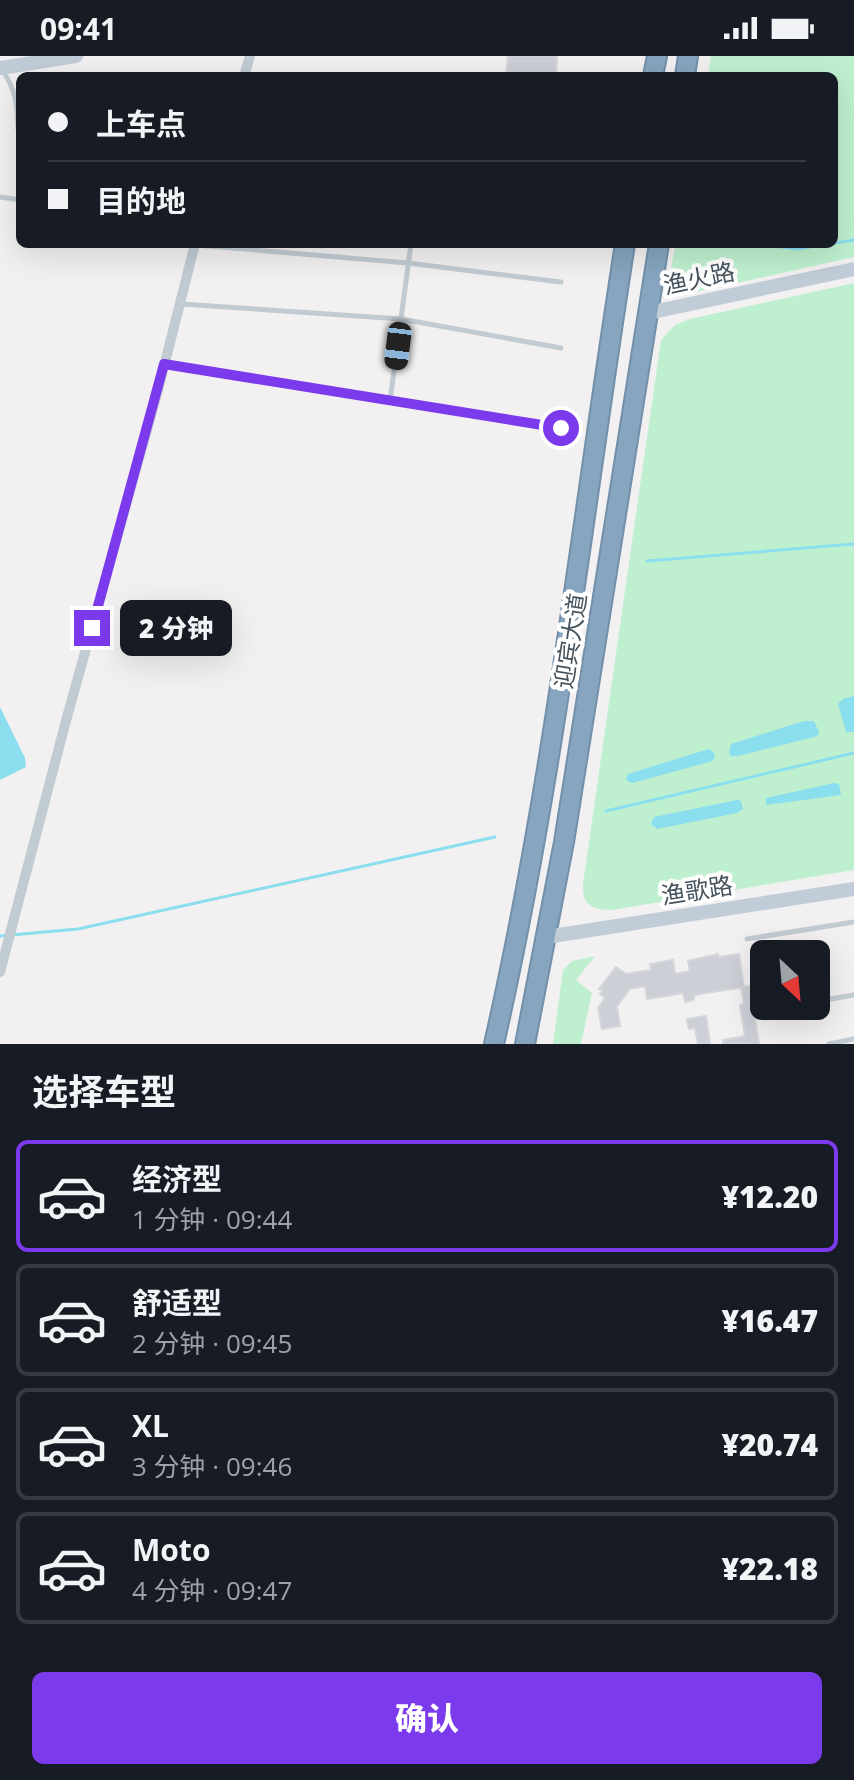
<!DOCTYPE html>
<html lang="zh">
<meta charset="utf-8">
<style>
:root{--surface:#171b24;--page:#20242c;--text:#f1f3f6;--muted:#9ea1a6;--line:#363941;--accent:#7c3aed}
body{margin:0;font-family:"Open Sans","Noto Sans SC",sans-serif;background:var(--page);color:var(--text);height:100vh;display:flex;flex-direction:column;font-size:30px;white-space:nowrap}
*{box-sizing:border-box;margin:0}
p{font-size:26px;color:var(--muted)}
.icon{flex:none;width:44px;height:44px;fill:none;stroke:currentColor;stroke-width:2;stroke-linecap:round;stroke-linejoin:round}
.map{position:relative;height:988px;overflow:hidden}
.sheet{display:flex;flex-direction:column;background:var(--surface);flex:1}
.sheet>*{flex:none}
.guide{position:absolute;left:16px;top:16px;width:822px;height:176px;border-radius:12px;box-shadow:0 8px 32px #0002;display:grid;align-content:center;height:176px;padding:0 32px;background:var(--surface)}
.needle{width:52px;rotate:154deg}
.buttons{position:absolute;left:750px;top:884px;display:grid;gap:16px}
.buttons a{display:grid;place-items:center;width:80px;height:80px;border-radius:12px;background:var(--surface);box-shadow:0 8px 32px #0002;font-size:40px}
.end{position:absolute;width:36px;height:36px;margin:-18px;border:10px solid #7c3aed;background:#fff;box-shadow:0 0 0 4px #fff}
.from{border-radius:50%}
.bubble{position:absolute;height:56px;border-radius:12px;background:var(--surface);box-shadow:0 8px 32px #0002;font-size:26px;font-weight:800;line-height:56px;text-align:center}
.car{position:absolute;width:24px;height:48px;margin:-24px -12px;border-radius:10px;box-shadow:0 0 6px 2px #0007;background:linear-gradient(#222 24%,#8ab4d8 0 40%,#222 0 76%,#8ab4d8 0 86%,#222 0)}
.guide b{display:flex;align-items:center;gap:28px;height:76px;font-size:30px}
.guide b+b{border-top:2px solid var(--line)}
.guide i{width:20px;height:20px;background:var(--text)}
ul{padding:0;list-style:none}
li{display:flex;align-items:center;gap:24px;height:112px;margin:0 16px 12px;padding:0 16px;border:4px solid var(--line);border-radius:12px}
li div{flex:1}
li b{display:block;font-size:30px}
li em{font-style:normal;font-weight:800}
li.current{border-color:var(--accent)}
li>.icon{width:72px;height:72px;stroke-width:1.5}
h2{padding:0 32px;font-size:36px;line-height:96px}
.primary-button{display:flex;gap:16px;margin-top:auto;padding:16px 32px}
.primary-button a{flex:1;height:92px;border-radius:12px;background:var(--accent);color:#fff;font-size:32px;font-weight:800;line-height:92px;text-align:center}
.status{display:flex;justify-content:space-between;align-items:center;height:56px;padding:0 40px;background:var(--surface);direction:ltr}
.status svg{height:22px;fill:currentColor}
.map>svg:first-child{display:block}
.green{fill:#bef0cf}
.water{fill:#8adeee}
.lines{fill:none;stroke-linecap:round;stroke-linejoin:round}
.stream{stroke:#8adeee;stroke-width:3}
.building{fill:#cccfd5;stroke:#d4d6db;stroke-width:2}
.highway-casing{stroke:#7290ab;stroke-width:22}
.lane{stroke:#c0cbd2;stroke-width:5}
.street{stroke:#c0cbd2;stroke-width:10}
.secondary{stroke:#c0ccd7;stroke-width:14}
.highway{stroke:#87a5bf;stroke-width:18}
.route{stroke:#7c3aed;stroke-width:10}
.labels{text-anchor:middle;stroke-width:8;stroke-linejoin:round;paint-order:stroke}
.street-label{font-size:24px;fill:#47545e;stroke:#fff}
</style>
<div class="status"><b>09:41</b><svg viewBox="0 0 49 12"><path d="M0 12V9h3v3zM5 12V6h3v6zM10 12V3h3v9zM15 12V0h3v12zM26 1h20v11H26zM47 4h2v5h-2z"/></svg></div>
<div class="map">
<svg width="854" height="988" viewBox="0 0 854 988">
<rect width="100%" height="100%" fill="#f2f0f0"/>
<g class="green">
<path d="M 711,0 L 854,0 L 854,201 L 687,238 C 663,233 672,206 676,188 L 834,188 L 834,20 L 708,20 Z"/>
<path d="M 854,227 L 854,814 L 612,854 C 592,854 582,849 583,828 L 661,284 L 675,269 L 690,263 Z"/>
<path d="M 595,900 L 576,924 L 592,937 L 581,988 L 553,988 L 563,914 L 572,905 Z"/>
</g>
<g class="water">
<path d="M 854,640 L 854,676 L 846,676 L 838,648 L 843,643 Z"/>
<path d="M 0,651 L 25,702 L 26,711 L 0,724 Z"/>
<path d="M 804,665 L 814,665 L 819,676 L 818,680 L 738,700 L 731,700 L 729,697 L 731,688 Z"/>
<path d="M 709,693 L 715,698 L 713,705 L 632,727 L 626,724 L 628,718 Z"/>
<path d="M 834,727 L 839,728 L 841,739 L 766,749 L 766,742 Z"/>
<path d="M 737,744 L 741,745 L 743,753 L 737,757 L 657,773 L 651,768 L 654,761 Z"/>
</g>
<g class="lines">
<g class="stream">
<path d="M 759,188 L 797,193 L 854,184"/>
<path d="M 647,505 L 854,488"/>
<path d="M 606,755 L 854,697"/>
<path d="M 0,880 L 78,873 L 495,781"/>
</g>
</g>
<g class="building">
<path d="M 508,0 L 557,0 L 556,20 L 506,18 Z"/>
<path d="M 718,898 L 718,901 L 739,898 L 744,931 L 694,939 L 694,944 L 685,946 L 683,937 L 647,943 L 645,930 L 630,933 L 617,950 L 620,970 L 602,973 L 598,952 L 605,942 L 600,938 L 603,935 L 599,933 L 616,911 L 626,918 L 651,914 L 650,908 L 673,904 L 675,918 L 690,915 L 688,905 Z"/>
<path d="M 750,930 L 759,988 L 723,988 L 723,984 L 745,980 L 740,949 L 744,948 L 741,931 Z"/>
<path d="M 706,960 L 710,988 L 698,988 L 695,972 L 689,973 L 687,963 Z"/>
</g>
<g class="lines">
<g class="highway-casing">
<g id="highway">
<path d="M 653,20 L 657,0"/>
<path d="M 685,20 L 688,0"/>
<path d="M 494,988 C 554,725 583,455 625,188"/>
<path d="M 525,988 L 564,786 L 659,188"/>
</g>
</g>
<g class="lane">
<path d="M 3,15 C 22,44 15,59 20,90"/>
<path d="M 0,141 L 20,144"/>
<path d="M 551,188 L 562,189"/>
<path d="M 196,189 L 408,207 L 561,226"/>
<path d="M 181,248 L 401,263 L 561,292"/>
<path d="M 164,308 L 561,372"/>
<path d="M 390,345 L 411,188"/>
<path d="M 747,883 L 854,866"/>
<path d="M 816,943 L 819,945 L 854,939"/>
<path d="M 757,949 L 764,948"/>
<path d="M 829,988 L 854,983"/>
</g>
<g class="street">
<path d="M 244,20 L 250,0"/>
<path d="M 0,916 L 67,661 L 158,334 L 195,188"/>
</g>
<g class="secondary">
<path d="M 0,12 L 76,0"/>
<path d="M 648,257 L 854,213"/>
<path d="M 546,881 L 854,833"/>
</g>
<use href="#highway" class="highway"/>
</g>
<g class="lines">
<path class="route" d="M 92,572 L 164,308 L 561,372"/>
</g>
<g class="labels">
<g class="street-label">
<text transform="translate(699 223) rotate(-12)" y="8">渔火路</text>
<text transform="translate(571 585) rotate(-81)" y="8">迎宾大道</text>
<text transform="translate(697 835) rotate(-9)" y="8">渔歌路</text>
</g>
</g>
</svg>
<div class="buttons">
<a><svg class="needle" viewBox="-14 -14 28 28"><path d="M0-13l5 13h-10z" fill="#e53935"/><path d="M0 13l5-13h-10z" fill="#9ea1a6"/></svg></a>
</div>
<i class="end from" style="left:561px;top:372px"></i>
<i class="end" style="left:92px;top:572px"></i>
<div class="bubble" style="left:120px;top:544px;width:112px">2 分钟</div>
<i class="car" style="left:398px;top:290px;rotate:187deg"></i>
<div class="guide">
<b><i class="from"></i>上车点</b>
<b><i></i>目的地</b>
</div>
</div>
<section class="sheet">
<h2>选择车型</h2>
<ul>
<li class="current"><svg class="icon" aria-label="car" viewBox="0 0 24 24"><path d="M5 17H2v-5l4-1 3-4h7l3 4 3 1v5h-3M9 17h6M6 11h13"/><circle cx="7" cy="17" r="2"/><circle cx="17" cy="17" r="2"/></svg><div><b>经济型</b><p>1 分钟 · 09:44</p></div><em>¥12.20</em></li>
<li><svg class="icon" aria-label="car" viewBox="0 0 24 24"><path d="M5 17H2v-5l4-1 3-4h7l3 4 3 1v5h-3M9 17h6M6 11h13"/><circle cx="7" cy="17" r="2"/><circle cx="17" cy="17" r="2"/></svg><div><b>舒适型</b><p>2 分钟 · 09:45</p></div><em>¥16.47</em></li>
<li><svg class="icon" aria-label="car" viewBox="0 0 24 24"><path d="M5 17H2v-5l4-1 3-4h7l3 4 3 1v5h-3M9 17h6M6 11h13"/><circle cx="7" cy="17" r="2"/><circle cx="17" cy="17" r="2"/></svg><div><b>XL</b><p>3 分钟 · 09:46</p></div><em>¥20.74</em></li>
<li><svg class="icon" aria-label="car" viewBox="0 0 24 24"><path d="M5 17H2v-5l4-1 3-4h7l3 4 3 1v5h-3M9 17h6M6 11h13"/><circle cx="7" cy="17" r="2"/><circle cx="17" cy="17" r="2"/></svg><div><b>Moto</b><p>4 分钟 · 09:47</p></div><em>¥22.18</em></li>
</ul>
<div class="primary-button"><a>确认</a></div>
</section>
